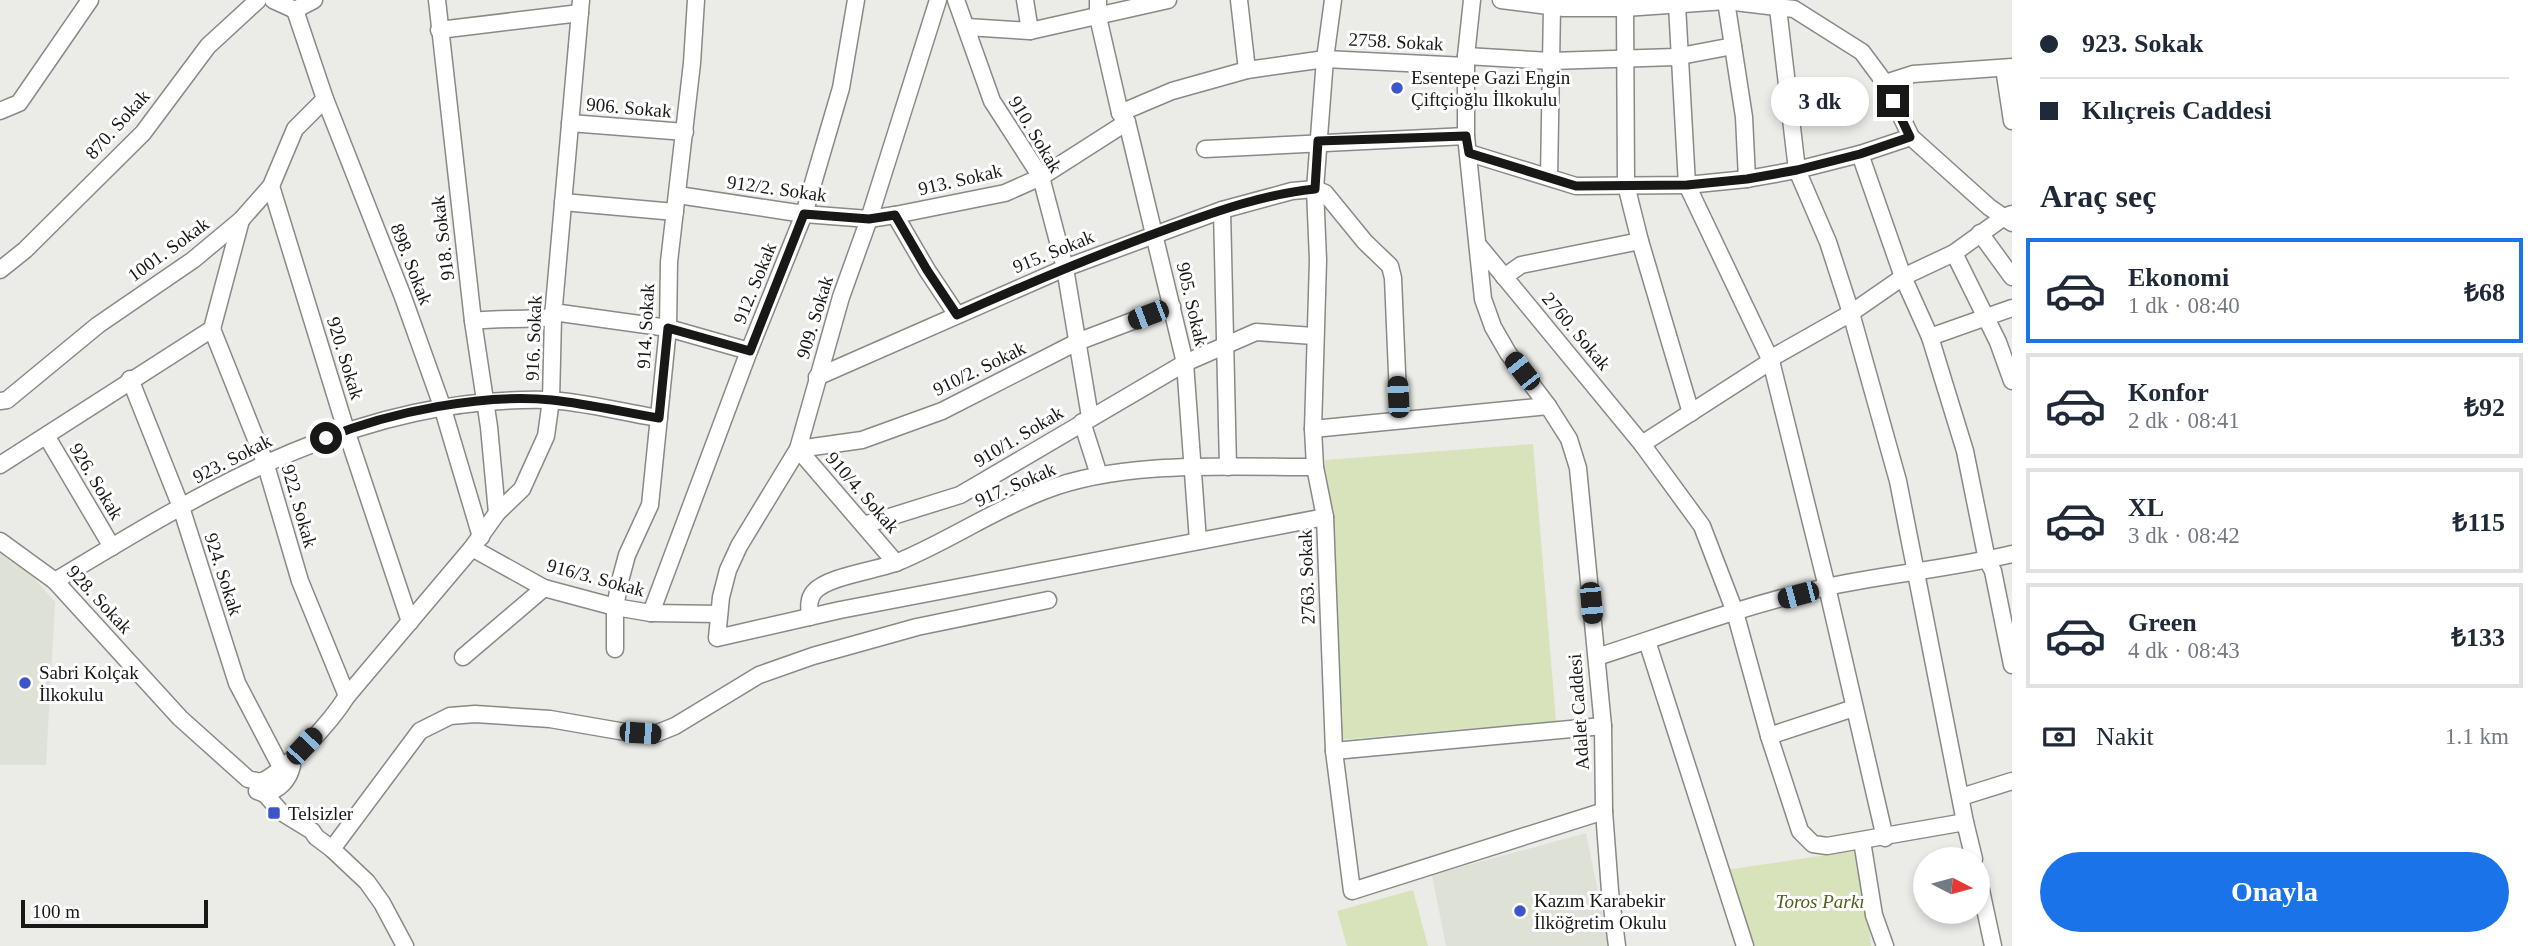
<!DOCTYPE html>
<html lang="tr">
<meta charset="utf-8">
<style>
:root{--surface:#fff;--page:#f2f2f3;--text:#1f2937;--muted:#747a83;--line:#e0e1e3;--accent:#1a73e8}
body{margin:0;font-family:Georgia,serif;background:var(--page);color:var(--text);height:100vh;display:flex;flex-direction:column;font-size:26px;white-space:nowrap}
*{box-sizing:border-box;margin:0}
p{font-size:23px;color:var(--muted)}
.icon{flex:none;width:38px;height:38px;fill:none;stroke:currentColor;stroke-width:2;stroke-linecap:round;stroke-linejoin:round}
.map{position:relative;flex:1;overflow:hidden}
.panel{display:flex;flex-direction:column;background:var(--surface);width:525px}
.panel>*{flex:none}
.top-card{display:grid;align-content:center;height:154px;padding:0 28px;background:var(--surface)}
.needle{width:46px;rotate:96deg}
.fabs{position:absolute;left:1913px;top:847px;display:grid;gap:14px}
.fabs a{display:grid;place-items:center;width:77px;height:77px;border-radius:50%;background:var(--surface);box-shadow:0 4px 10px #0003;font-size:35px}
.scale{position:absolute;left:21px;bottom:18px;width:187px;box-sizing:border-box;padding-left:7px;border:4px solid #181816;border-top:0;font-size:19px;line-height:24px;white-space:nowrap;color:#181816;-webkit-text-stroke:5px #fff;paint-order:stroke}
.end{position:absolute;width:32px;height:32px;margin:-16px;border:9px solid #181816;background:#fff;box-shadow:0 0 0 4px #fff}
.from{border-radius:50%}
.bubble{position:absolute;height:49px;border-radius:24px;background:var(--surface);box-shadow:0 4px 10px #0003;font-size:23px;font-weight:800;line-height:49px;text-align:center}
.car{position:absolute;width:21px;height:42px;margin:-21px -10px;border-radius:9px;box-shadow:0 0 5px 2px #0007;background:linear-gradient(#222 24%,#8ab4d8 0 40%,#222 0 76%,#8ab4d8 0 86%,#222 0)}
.top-card b{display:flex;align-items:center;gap:24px;height:66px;font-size:26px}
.top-card b+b{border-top:2px solid var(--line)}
.top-card i{width:18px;height:18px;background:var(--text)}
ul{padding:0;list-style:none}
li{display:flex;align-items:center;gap:21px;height:105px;margin:0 14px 10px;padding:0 14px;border:4px solid var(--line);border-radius:0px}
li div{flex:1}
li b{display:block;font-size:26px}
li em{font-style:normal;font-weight:800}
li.on{border-color:var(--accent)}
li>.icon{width:63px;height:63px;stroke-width:1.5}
h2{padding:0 28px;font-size:32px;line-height:84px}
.pay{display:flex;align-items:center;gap:18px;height:77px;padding:0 28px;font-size:26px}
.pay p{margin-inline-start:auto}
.cta{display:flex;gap:14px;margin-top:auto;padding:14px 28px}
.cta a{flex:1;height:80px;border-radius:42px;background:var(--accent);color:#fff;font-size:28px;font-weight:800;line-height:80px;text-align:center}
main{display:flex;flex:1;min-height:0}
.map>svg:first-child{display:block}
.built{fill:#dee1d5}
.green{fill:#d8e3bb}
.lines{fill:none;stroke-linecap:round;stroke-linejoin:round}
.minor-casing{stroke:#888a85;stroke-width:19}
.minor{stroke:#fff;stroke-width:16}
.route{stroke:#181816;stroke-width:9}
.poi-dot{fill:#3d55c8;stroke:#fff;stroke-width:2.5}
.labels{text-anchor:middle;stroke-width:6;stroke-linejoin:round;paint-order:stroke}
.street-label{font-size:19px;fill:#181816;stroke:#fff}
.poi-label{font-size:19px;fill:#181816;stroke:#fff;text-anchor:start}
.park-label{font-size:19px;font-style:italic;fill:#505e16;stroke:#fff}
</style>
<main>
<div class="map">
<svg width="2012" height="946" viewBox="0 0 2012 946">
<rect width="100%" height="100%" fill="#ebece7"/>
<g class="built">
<path d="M 0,550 L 20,562 L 55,602 L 46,765 L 0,765 Z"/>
<path d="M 1586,833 L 1609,946 L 1446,946 L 1432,875 Z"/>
</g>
<g class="green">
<path d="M 1533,444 L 1556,721 L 1339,740 L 1325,460 Z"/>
<path d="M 1861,850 L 1871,946 L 1755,946 L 1726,870 Z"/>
<path d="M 1413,890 L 1428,946 L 1347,946 L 1337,911 Z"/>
</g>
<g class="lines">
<g class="minor-casing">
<g id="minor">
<path d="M 273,0 L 295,10 L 314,0"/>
<path d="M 437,0 L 473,321 L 489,427 L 497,513"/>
<path d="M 938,0 L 869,219 L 841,297 L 798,449 L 739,546 L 728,570 L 721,597 L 717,638 L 840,610 L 1325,517"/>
<path d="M 956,0 L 992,101 L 1041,177 L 1065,268 L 1090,417"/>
<path d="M 1025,0 L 1030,31"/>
<path d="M 1098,0 L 1098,17 L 1120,113 L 1127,122 L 1185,363 L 1198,541"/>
<path d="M 1239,0 L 1247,70"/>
<path d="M 1333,0 L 1325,59 L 1315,189 L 1318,260 L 1313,429 L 1315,467 L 1325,517 L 1334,751 L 1352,891 L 1604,811"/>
<path d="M 1472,0 L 1466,56 L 1466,136 L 1483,299 L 1493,327 L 1508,353 L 1548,406 L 1569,439 L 1578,468 L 1603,726 L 1604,811 L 1610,891 L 1617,946"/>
<path d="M 1501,0 L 1564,8 L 1625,8 L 1726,1 L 1794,9 L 1862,52 L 1885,83 L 1911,137 L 1989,207 L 2012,223"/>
<path d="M 1726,1 L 1744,117 L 1747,179"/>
<path d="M 1677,5 L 1687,185 L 1771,361 L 1827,587 L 1885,838"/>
<path d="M 1625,8 L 1626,185 L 1640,241 L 1691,413"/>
<path d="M 1778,8 L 1797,170 L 1828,242 L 1851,313 L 1898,481 L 1965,822"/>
<path d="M 295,10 L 325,99 L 403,297 L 442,406 L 481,537"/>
<path d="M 967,27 L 1030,31 L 1168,0"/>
<path d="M 439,30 L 580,13"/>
<path d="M 1466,56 L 1551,61 L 1675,57 L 1733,46"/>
<path d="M 2004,68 L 2012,121"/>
<path d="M 1885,83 L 1913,74 L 2012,67"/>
<path d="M 0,111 L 19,103 L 90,0"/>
<path d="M 1120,113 L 1172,91 L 1247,70 L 1325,59 L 1466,66"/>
<path d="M 570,123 L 685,132"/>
<path d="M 1205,149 L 1466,136"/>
<path d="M 1469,153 L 1576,186 L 1687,185 L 1747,179 L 1797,170 L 1860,154 L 1911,137"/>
<path d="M 1860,154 L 1903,277 L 1930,337 L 1965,451 L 1987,560 L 1993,571 L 2012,665"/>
<path d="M 1549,177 L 1552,7"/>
<path d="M 271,186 L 346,430 L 410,622"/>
<path d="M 678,195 L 804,214 L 869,219 L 895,215 L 1005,193 L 1041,177 L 1127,122"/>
<path d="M 563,202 L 675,212"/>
<path d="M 1222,210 L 1228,467"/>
<path d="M 895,215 L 927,270 L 957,315"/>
<path d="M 1980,233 L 2012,277"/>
<path d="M 1479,246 L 1642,444 L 1702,526 L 1735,612 L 1769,736 L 1800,831 L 1813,844 L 1827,846 L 1965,822 L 1974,859"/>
<path d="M 1954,253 L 1998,342 L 2012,381"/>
<path d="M 0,270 L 25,250 L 143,133 L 208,46 L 258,0"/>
<path d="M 1504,277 L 1521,265 L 1640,241"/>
<path d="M 553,312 L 668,328 L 749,351"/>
<path d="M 473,321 C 500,318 526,320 553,317"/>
<path d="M 212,329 L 265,462 L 300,581 L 347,696"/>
<path d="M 1930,337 L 2012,308"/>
<path d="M 817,377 L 1065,268 L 1222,210 L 1292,191 L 1315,189 L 1325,193 L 1365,242 L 1390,266 L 1393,278 L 1399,420"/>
<path d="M 130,379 L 181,507 L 237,683 L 282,769 L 289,774"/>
<path d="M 0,401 L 7,400 L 98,325 L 193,260 L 241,220 L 271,186 L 295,129 L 325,99"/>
<path d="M 1082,422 L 1099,475"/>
<path d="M 1313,429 L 1548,406"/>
<path d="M 47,437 L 112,547"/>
<path d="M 1642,444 L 1771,361 L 1775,356 L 1851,313 L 1903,277 L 1954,253 L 2004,217 L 2012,214"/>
<path d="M 798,449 L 862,440 L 942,411 L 1077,342 L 1172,306"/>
<path d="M 798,449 L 896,563"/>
<path d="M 0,465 L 212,329 L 241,220"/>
<path d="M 864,525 L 960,495 L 1185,363 L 1256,332 L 1314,336"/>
<path d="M 0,541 L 55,581 L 180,718 L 248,779 L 261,782 C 288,769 331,722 347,696 L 472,548 L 497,513 L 522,489 L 546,436 L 551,400 L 553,317 L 581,0"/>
<path d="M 472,548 L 544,588 L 615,607 L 651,613 L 719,614"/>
<path d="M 55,581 C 212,486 358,396 548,400 C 580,401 625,413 659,418"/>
<path d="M 651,613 L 749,351 L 804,214 L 841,88 L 856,0"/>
<path d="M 810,617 C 809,608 808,599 814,592 C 827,576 879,570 898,562 C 949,541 995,509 1046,490 C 1123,460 1232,467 1315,467"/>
<path d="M 1647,641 L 1745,946"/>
<path d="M 615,649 L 615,607 L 620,581 L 627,555 L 650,505 L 668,328 L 669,262 L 692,63 L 696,0"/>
<path d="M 463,657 L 544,588"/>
<path d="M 1597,657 C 1671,633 1746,605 1822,588 C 1885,574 1949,569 2012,554"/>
<path d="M 1769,736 L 1854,708"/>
<path d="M 1334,751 L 1603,726"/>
<path d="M 257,791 L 265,794 C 280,789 288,781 292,766"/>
<path d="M 265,794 L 281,812 L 312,831 L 316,837 L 332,849 L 367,882 L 382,903 L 405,946"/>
<path d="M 1961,797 L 2012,781"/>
<path d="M 1862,841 L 1874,915 L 1885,946"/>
<path d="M 332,849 L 420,731 L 450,716 L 475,714 L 550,719 L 625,732 L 655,734 L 675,726 L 759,675 L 813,656 L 917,627 L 1048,600"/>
<path d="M 1978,876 L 1993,946"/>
</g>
</g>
<use href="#minor" class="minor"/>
</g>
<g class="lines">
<path class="route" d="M 326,438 C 390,412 483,393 552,400 C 588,404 623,412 659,418 L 668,328 L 750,351 L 804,214 L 869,219 L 895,215 L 927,270 L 957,315 C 1027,284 1098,254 1170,228 C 1217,211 1265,194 1315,189 L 1318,141 L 1466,136 L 1469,153 L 1576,186 L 1687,185 L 1747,179 L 1797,170 L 1860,154 L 1910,137 L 1893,101"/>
</g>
<g class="poi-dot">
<circle cx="1397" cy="88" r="7"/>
<circle cx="25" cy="683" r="7"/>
<rect x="267" y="806" width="14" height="14" rx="3.5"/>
<circle cx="1520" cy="911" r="7"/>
</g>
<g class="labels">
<g class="street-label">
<text transform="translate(1396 41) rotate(3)" y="7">2758. Sokak</text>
<text transform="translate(629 107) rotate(5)" y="7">906. Sokak</text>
<text transform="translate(117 124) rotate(-48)" y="7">870. Sokak</text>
<text transform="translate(1036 134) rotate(59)" y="7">910. Sokak</text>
<text transform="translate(960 179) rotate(-13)" y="7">913. Sokak</text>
<text transform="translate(777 188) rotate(8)" y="7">912/2. Sokak</text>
<text transform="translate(442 238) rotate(-97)" y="7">918. Sokak</text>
<text transform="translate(168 249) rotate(-36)" y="7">1001. Sokak</text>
<text transform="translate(1053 251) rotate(-22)" y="7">915. Sokak</text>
<text transform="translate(412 264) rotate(69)" y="7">898. Sokak</text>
<text transform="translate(754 283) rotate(-68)" y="7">912. Sokak</text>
<text transform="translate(1193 304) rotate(77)" y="7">905. Sokak</text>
<text transform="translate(814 317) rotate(-73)" y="7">909. Sokak</text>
<text transform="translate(645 326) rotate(-87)" y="7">914. Sokak</text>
<text transform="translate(1577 331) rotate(50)" y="7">2760. Sokak</text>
<text transform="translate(533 338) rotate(-88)" y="7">916. Sokak</text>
<text transform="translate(346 358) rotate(73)" y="7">920. Sokak</text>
<text transform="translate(979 368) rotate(-26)" y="7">910/2. Sokak</text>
<text transform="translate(1018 436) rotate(-31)" y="7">910/1. Sokak</text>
<text transform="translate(232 458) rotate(-27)" y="7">923. Sokak</text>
<text transform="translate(97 481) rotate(59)" y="7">926. Sokak</text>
<text transform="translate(1015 484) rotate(-23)" y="7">917. Sokak</text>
<text transform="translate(863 492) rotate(49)" y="7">910/4. Sokak</text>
<text transform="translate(300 506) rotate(74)" y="7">922. Sokak</text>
<text transform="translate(224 574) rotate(72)" y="7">924. Sokak</text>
<text transform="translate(596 577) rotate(15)" y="7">916/3. Sokak</text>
<text transform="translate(1306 577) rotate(-92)" y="7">2763. Sokak</text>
<text transform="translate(100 599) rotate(47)" y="7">928. Sokak</text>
<text transform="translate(1578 712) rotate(-94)" y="7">Adalet Caddesi</text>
</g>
<g class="poi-label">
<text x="1411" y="84">Esentepe Gazi Engin<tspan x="1411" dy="22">Çiftçioğlu İlkokulu</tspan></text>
<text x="39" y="679">Sabri Kolçak<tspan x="39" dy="22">İlkokulu</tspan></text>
<text x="288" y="820">Telsizler</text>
<text x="1534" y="907">Kazım Karabekir<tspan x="1534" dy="22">İlköğretim Okulu</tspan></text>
</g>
<g class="park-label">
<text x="1820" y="908">Toros Parkı</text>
</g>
</g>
</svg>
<div class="fabs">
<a><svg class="needle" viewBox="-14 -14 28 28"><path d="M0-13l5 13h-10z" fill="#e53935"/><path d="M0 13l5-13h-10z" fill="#747a83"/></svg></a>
</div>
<div class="scale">100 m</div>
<i class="end from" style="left:326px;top:438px"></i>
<i class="end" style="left:1893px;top:101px"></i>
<div class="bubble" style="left:1771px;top:77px;width:98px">3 dk</div>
<i class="car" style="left:1148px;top:315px;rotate:249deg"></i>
<i class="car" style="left:1522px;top:371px;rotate:322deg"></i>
<i class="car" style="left:1398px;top:397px;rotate:357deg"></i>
<i class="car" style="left:1798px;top:595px;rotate:255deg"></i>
<i class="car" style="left:1591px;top:603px;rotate:175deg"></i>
<i class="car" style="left:640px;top:733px;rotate:94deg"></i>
<i class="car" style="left:304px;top:746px;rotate:43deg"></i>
</div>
<section class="panel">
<div class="top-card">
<b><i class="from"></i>923. Sokak</b>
<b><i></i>Kılıçreis Caddesi</b>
</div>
<h2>Araç seç</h2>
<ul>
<li class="on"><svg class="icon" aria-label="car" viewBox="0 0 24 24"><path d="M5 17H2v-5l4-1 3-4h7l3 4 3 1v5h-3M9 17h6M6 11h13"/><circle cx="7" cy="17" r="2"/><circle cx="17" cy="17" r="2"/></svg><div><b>Ekonomi</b><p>1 dk · 08:40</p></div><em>₺68</em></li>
<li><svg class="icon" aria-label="car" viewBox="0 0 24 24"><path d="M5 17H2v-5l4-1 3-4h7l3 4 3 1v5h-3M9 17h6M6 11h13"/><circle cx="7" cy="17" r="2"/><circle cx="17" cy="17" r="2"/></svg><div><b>Konfor</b><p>2 dk · 08:41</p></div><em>₺92</em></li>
<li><svg class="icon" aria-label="car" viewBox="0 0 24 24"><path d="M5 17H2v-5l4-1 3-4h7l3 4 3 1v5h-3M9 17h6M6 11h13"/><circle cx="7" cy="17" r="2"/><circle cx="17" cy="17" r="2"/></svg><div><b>XL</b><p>3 dk · 08:42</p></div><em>₺115</em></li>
<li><svg class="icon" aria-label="car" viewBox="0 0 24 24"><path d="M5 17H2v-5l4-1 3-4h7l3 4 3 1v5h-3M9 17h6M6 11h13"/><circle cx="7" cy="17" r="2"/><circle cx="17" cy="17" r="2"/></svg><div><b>Green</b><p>4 dk · 08:43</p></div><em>₺133</em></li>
</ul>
<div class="pay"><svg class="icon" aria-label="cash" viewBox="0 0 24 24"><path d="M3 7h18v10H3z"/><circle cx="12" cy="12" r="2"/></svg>Nakit<p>1.1 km</p></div>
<div class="cta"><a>Onayla</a></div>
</section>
</main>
